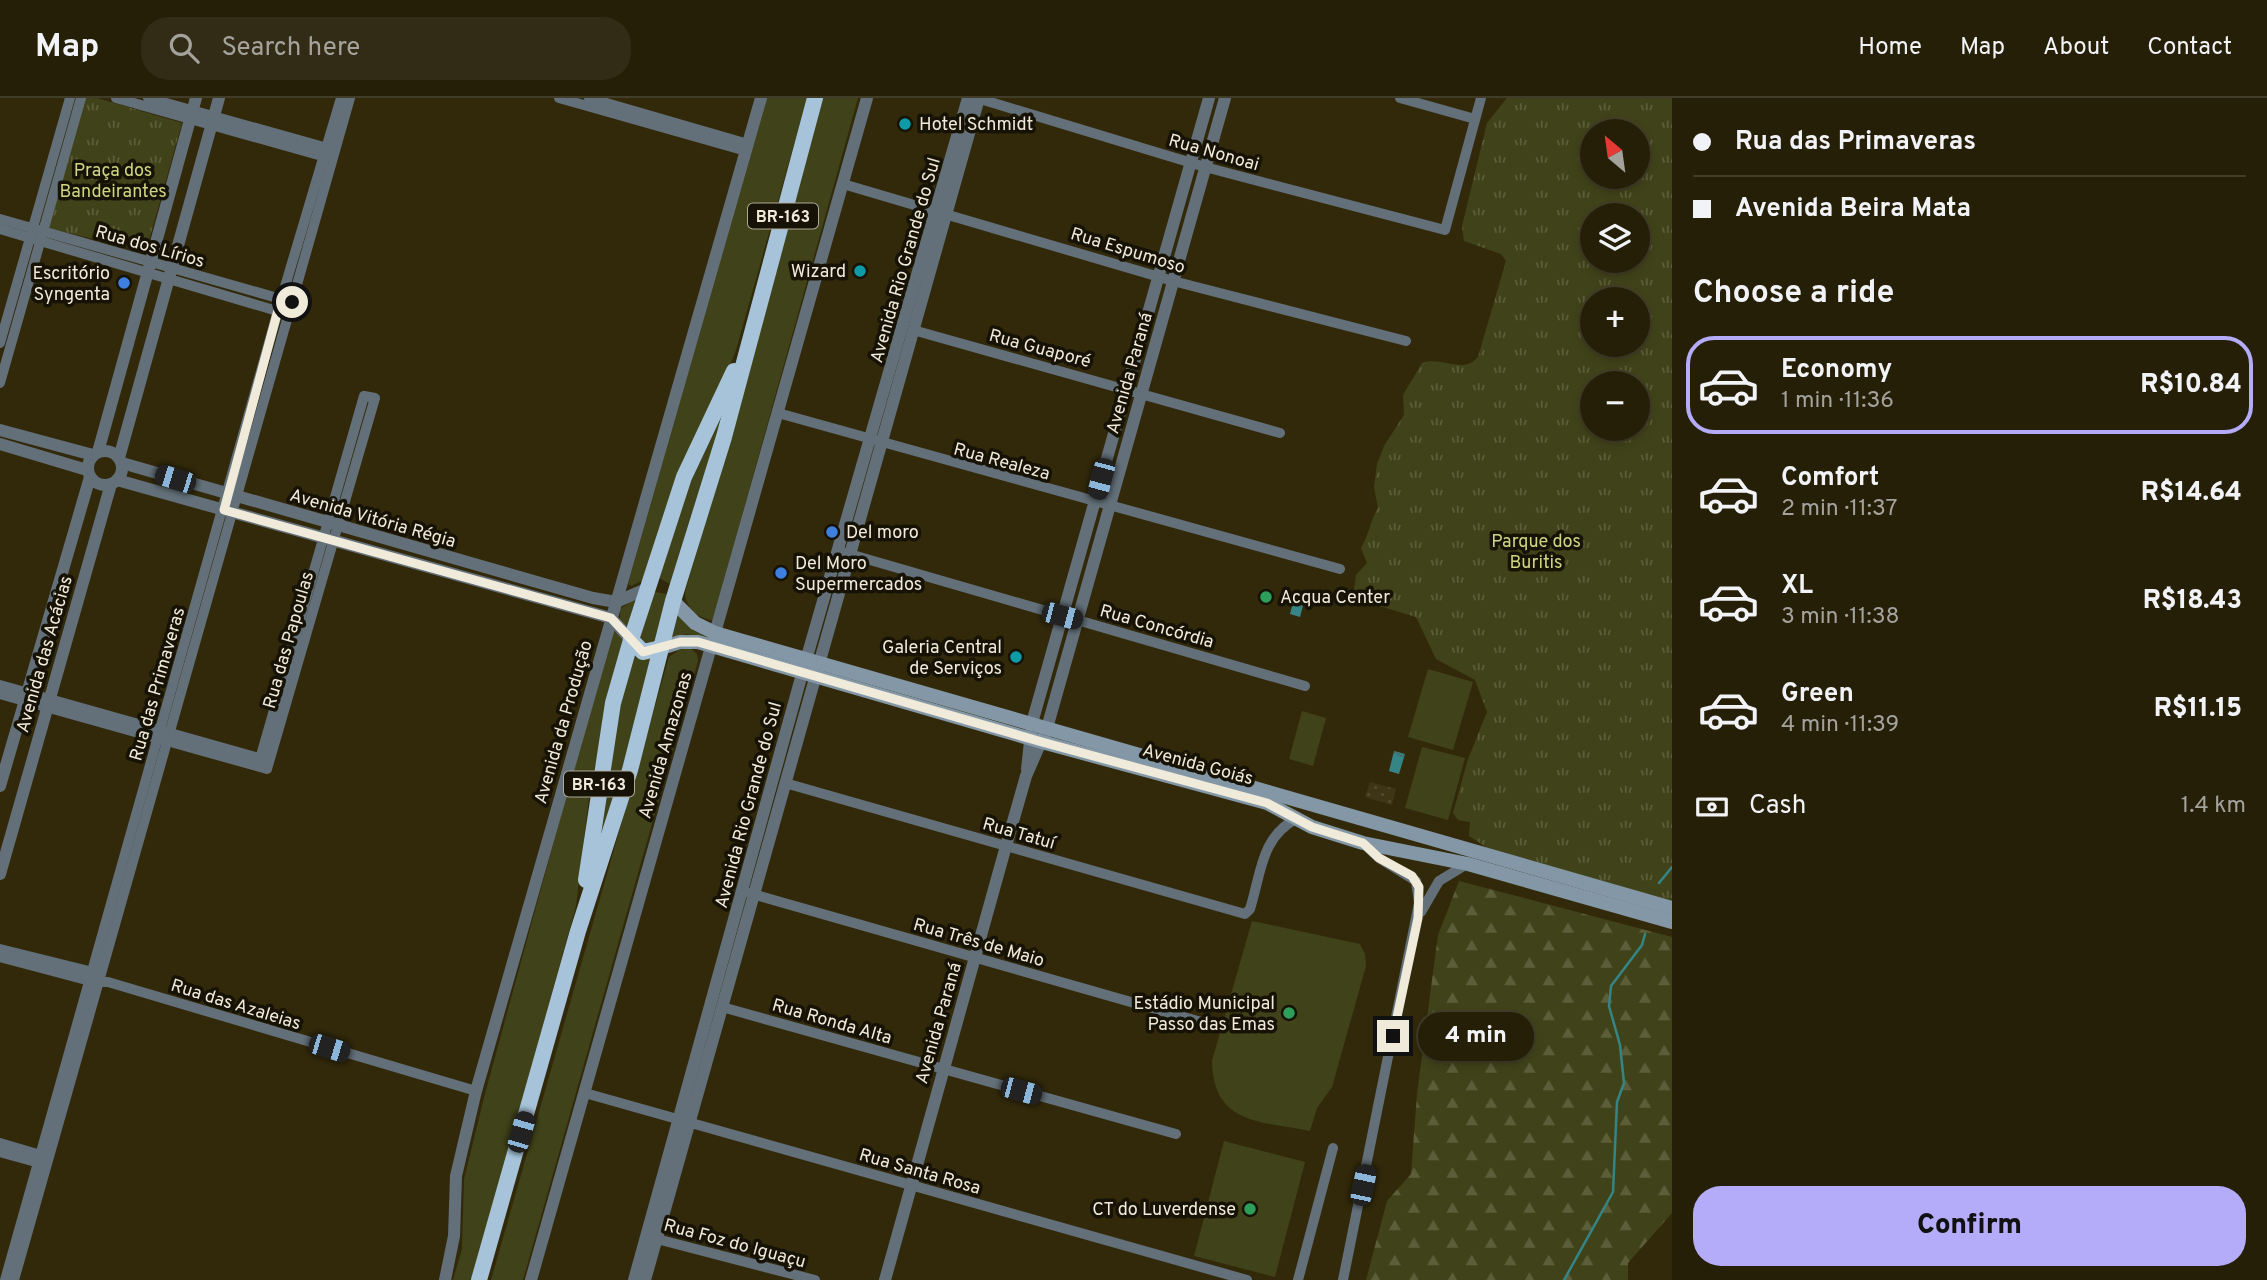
<!DOCTYPE html>
<meta charset="utf-8">
<style>
:root{--surface:#261f08;--page:#322c16;--text:#f1f3f6;--muted:#a4a29c;--line:#423d29;--accent:#b4acf9}
body{margin:0;font-family:Overpass,sans-serif;background:var(--page);color:var(--text);height:100vh;display:flex;flex-direction:column;font-size:26px;white-space:nowrap}
*{box-sizing:border-box;margin:0}
p{font-size:23px;color:var(--muted)}
.icon{flex:none;width:38px;height:38px;fill:none;stroke:currentColor;stroke-width:2;stroke-linecap:round;stroke-linejoin:round}
.map{position:relative;flex:1;overflow:hidden}
.sheet{display:flex;flex-direction:column;background:var(--surface);width:595px}
.sheet>*{flex:none}
.banner{display:grid;align-content:center;height:154px;padding:0 21px;background:var(--surface)}
.needle{width:46px;rotate:331deg}
.fabs{position:absolute;left:1580px;top:21px;display:grid;gap:14px}
.fabs a{display:grid;place-items:center;width:70px;height:70px;border-radius:50%;background:var(--surface);box-shadow:0 4px 10px #0003,0 0 0 2px var(--line);font-size:35px}
.end{position:absolute;width:32px;height:32px;margin:-16px;border:9px solid #efead9;background:#111;box-shadow:0 0 0 4px #111}
.from{border-radius:50%}
.bubble{position:absolute;height:49px;border-radius:24px;background:var(--surface);box-shadow:0 4px 10px #0003,0 0 0 2px var(--line);font-size:23px;font-weight:800;line-height:49px;text-align:center}
.car{position:absolute;width:21px;height:42px;margin:-21px -10px;border-radius:9px;box-shadow:0 0 5px 2px #0007;background:linear-gradient(#222 24%,#8ab4d8 0 40%,#222 0 76%,#8ab4d8 0 86%,#222 0)}
.banner b{display:flex;align-items:center;gap:24px;height:66px;font-size:26px}
.banner b+b{border-top:2px solid var(--line)}
.banner i{width:18px;height:18px;background:var(--text)}
ul{padding:0;list-style:none}
li{display:flex;align-items:center;gap:21px;height:98px;margin:0 14px 10px;padding:0 7px;border:4px solid transparent;border-radius:28px}
li div{flex:1}
li b{display:block;font-size:26px}
li em{font-style:normal;font-weight:800}
li.active{border-color:var(--accent)}
li>.icon{width:63px;height:63px;stroke-width:1.5}
h2{padding:0 21px;font-size:32px;line-height:84px}
.pay{display:flex;align-items:center;gap:18px;height:77px;padding:0 21px;font-size:26px}
.pay p{margin-inline-start:auto}
.primary-button{display:flex;gap:14px;margin-top:auto;padding:14px 21px}
.primary-button a{flex:1;height:80px;border-radius:28px;background:var(--accent);color:#111;font-size:28px;font-weight:800;line-height:80px;text-align:center}
header{display:flex;align-items:center;gap:42px;box-sizing:border-box;height:98px;padding:0 35px;background:var(--surface);border-bottom:2px solid var(--line)}
header strong{font-size:33px}
nav{display:flex;gap:38px;margin-inline-start:auto;font-size:24px}
.search{width:490px;height:63px;background:var(--page);display:flex;align-items:center;gap:18px;box-sizing:border-box;padding:0 24px;border-radius:28px;color:var(--muted);font-size:26px}
main{display:flex;flex:1;min-height:0}
.map>svg:first-child{display:block}
.grass{fill:#404319}
.forest{fill:url(#forest-firs)}
.sand{fill:url(#sand-dots)}
.park{fill:url(#park-tufts);fill-rule:evenodd}
.water{fill:url(#water-ripples)}
.lines{fill:none;stroke-linecap:round;stroke-linejoin:round}
.stream{stroke:#368586;stroke-width:2.5}
.minor{stroke:#637079;stroke-width:10}
.tertiary{stroke:#637079;stroke-width:12}
.secondary{stroke:#8397a6;stroke-width:14}
.trunk{stroke:#a6c3d9;stroke-width:16}
.route{stroke:#efead9;stroke-width:9}
.culture-dot{fill:#0f9aa8;stroke:#161306;stroke-width:2.5}
.shop-dot{fill:#3f7fe0;stroke:#161306;stroke-width:2.5}
.leisure-dot{fill:#2e9e5b;stroke:#161306;stroke-width:2.5}
.labels{text-anchor:middle;stroke-width:7;stroke-linejoin:round;paint-order:stroke}
.shield{fill:#161306;stroke:#aeaa9a;stroke-width:2}
.shield-label{font-size:16px;font-weight:bold;fill:#efead9}
.poi-label{font-size:18px;fill:#efead9;stroke:#161306;text-anchor:end}
.street-label{font-size:18px;fill:#efead9;stroke:#161306}
.park-label{font-size:18px;fill:#cfd683;stroke:#161306}
</style>
<header>
<strong>Map</strong>
<div class="search"><svg class="icon" aria-label="search" viewBox="0 0 24 24"><circle cx="10" cy="10" r="6"/><path d="M15 15l6 6"/></svg>Search here</div>
<nav><a>Home</a><a>Map</a><a>About</a><a>Contact</a></nav>
</header>
<main>
<div class="map">
<svg width="1672" height="1182" viewBox="0 0 1672 1182">
<defs>
<pattern id="forest-firs" width="22" height="20" patternUnits="userSpaceOnUse" patternTransform="scale(1.75)"><rect width="22" height="20" fill="#404319"/><path d="M5 1l3.5 6h-7zM16 11l3.5 6h-7z" fill="#5c5e3a"/></pattern>
<pattern id="sand-dots" width="8" height="8" patternUnits="userSpaceOnUse" patternTransform="scale(1.75)"><rect width="8" height="8" fill="#3e3515"/><path d="M2 2h.1M6 6h.1" fill="none" stroke="#51492b" stroke-width="1.8" stroke-linecap="round"/></pattern>
<pattern id="park-tufts" width="24" height="20" patternUnits="userSpaceOnUse" patternTransform="scale(1.75)"><rect width="24" height="20" fill="#404319"/><path d="M3 7l-1-3M5 7V3M7 7l1-3M15 17l-1-3M17 17v-4M19 17l1-3" fill="none" stroke="#5c5e3a"/></pattern>
<pattern id="water-ripples" width="26" height="14" patternUnits="userSpaceOnUse" patternTransform="scale(1.75)"><rect width="26" height="14" fill="#368586"/><path d="M2 4q2-2 4 0t4 0M15 11q2-2 4 0t4 0" fill="none" stroke="#3d6c6a"/></pattern>
</defs>
<rect width="100%" height="100%" fill="#32290b"/>
<g class="grass">
<path d="M 766,0 L 807,0 L 736,252 L 644,482 L 631,488 L 628,486 Z"/>
<path d="M 822,0 L 858,0 L 713,522 C 698,521 685,509 685,494 L 737,316 Z"/>
<path d="M 730,300 L 672,487 L 659,480 L 693,368 Z"/>
<path d="M 656,494 L 666,496 L 669,502 L 659,547 L 639,546 L 653,495 Z"/>
<path d="M 640,498 L 629,536 L 620,524 L 620,511 Z"/>
<path d="M 678,517 L 709,535 L 708,541 L 687,536 L 672,540 Z"/>
<path d="M 612,531 L 616,532 L 626,544 L 591,683 L 576,808 L 473,1182 L 453,1182 L 462,1151 L 464,1081 L 486,992 Z"/>
<path d="M 690,550 L 697,556 L 698,563 L 523,1182 L 491,1182 L 669,559 L 679,552 Z"/>
<path d="M 632,551 L 654,556 L 597,768 L 598,714 Z"/>
<path d="M 1428,571 L 1473,584 L 1453,652 L 1408,639 Z"/>
<path d="M 1302,613 L 1326,620 L 1313,668 L 1289,661 Z"/>
<path d="M 1422,649 L 1465,660 L 1448,722 L 1405,710 Z"/>
<path d="M 1252,823 L 1360,846 L 1365,856 L 1366,868 L 1332,989 L 1317,1010 L 1310,1033 C 1261,1023 1213,1027 1212,963 Z"/>
<path d="M 1224,1043 L 1305,1064 L 1275,1179 L 1194,1158 Z"/>
</g>
<path class="forest" d="M 1459,783 L 1672,839 L 1672,1115 L 1628,1165 L 1628,1182 L 1366,1182 L 1387,1103 L 1411,1076 L 1417,996 L 1438,837 Z"/>
<path class="sand" d="M 1370,684 L 1396,691 L 1392,707 L 1365,699 Z"/>
<g class="park">
<path d="M 84,0 L 97,0 L 182,25 L 146,153 L 46,130 Z"/>
<path d="M 1507,0 L 1672,0 L 1672,803 L 1489,751 L 1469,738 L 1470,724 L 1458,722 L 1453,715 L 1468,661 L 1487,614 L 1475,582 L 1436,561 L 1416,519 L 1363,503 L 1354,493 L 1356,477 L 1367,465 L 1361,450 C 1370,435 1369,425 1378,410 L 1374,389 L 1377,366 L 1384,348 L 1404,317 L 1403,297 L 1422,265 C 1442,258 1463,277 1478,259 L 1506,163 L 1501,156 L 1464,143 L 1462,128 L 1487,25 ZM 1592,33 L 1638,33 L 1638,79 L 1592,79 ZM 1592,117 L 1638,117 L 1638,163 L 1592,163 ZM 1592,201 L 1638,201 L 1638,247 L 1592,247 ZM 1592,285 L 1638,285 L 1638,331 L 1592,331 Z"/>
</g>
<g class="water">
<path d="M 1296,493 L 1306,496 L 1300,519 L 1290,516 Z"/>
<path d="M 1394,653 L 1405,656 L 1399,676 L 1389,673 Z"/>
</g>
<g class="lines">
<g class="stream">
<path d="M 1659,785 L 1672,769"/>
<path d="M 1564,1182 L 1613,1094 L 1617,1004 L 1624,985 L 1620,947 L 1609,908 L 1611,888 L 1642,847 L 1645,836"/>
</g>
<g class="minor">
<path d="M 116,0 L 329,60"/>
<path d="M 148,0 L 331,51"/>
<path d="M 559,0 L 746,53"/>
<path d="M 589,0 L 748,46"/>
<path d="M 977,0 L 1205,69 L 1445,132 L 1481,0"/>
<path d="M 1400,0 L 1475,21"/>
<path d="M 843,86 L 1173,183 L 1406,243"/>
<path d="M 0,121 L 288,203"/>
<path d="M 0,131 L 284,215"/>
<path d="M 913,232 L 1280,335"/>
<path d="M 0,245 L 70,0"/>
<path d="M 0,285 L 81,0"/>
<path d="M 778,315 L 1340,471"/>
<path d="M 839,453 L 1305,588"/>
<path d="M 0,587 L 266,662"/>
<path d="M 0,596 L 267,671 L 375,300 L 364,298 L 258,668"/>
<path d="M 785,685 L 1245,816 L 1250,811 C 1261,776 1261,739 1296,721"/>
<path d="M 749,795 L 1208,926"/>
<path d="M 1421,814 L 1439,783 L 1467,766"/>
<path d="M 0,851 L 97,875"/>
<path d="M 0,859 L 94,884 L 108,884 L 476,993"/>
<path d="M 722,909 L 1176,1036"/>
<path d="M 585,995 L 1247,1182"/>
<path d="M 0,1045 L 44,1058"/>
<path d="M 0,1054 L 43,1066"/>
<path d="M 653,1140 L 815,1182"/>
<path d="M 5,1182 L 281,202 L 341,0"/>
<path d="M 14,1182 L 350,0"/>
<path d="M 1298,1182 L 1333,1050"/>
<path d="M 1343,1182 L 1419,805 L 1416,783 L 1379,760 L 1363,745"/>
</g>
<g class="tertiary">
<path d="M 0,332 L 93,357"/>
<path d="M 0,346 L 87,372"/>
<circle cx="105" cy="370" r="17"/>
<path d="M 98,354 L 196,0"/>
<path d="M 119,360 L 219,0"/>
<path d="M 122,365 L 593,500 L 616,504 L 646,491"/>
<path d="M 117,382 L 611,520 L 631,542"/>
<path d="M 1027,671 L 1032,625 L 1209,0"/>
<path d="M 0,688 L 90,379"/>
<path d="M 0,776 L 111,386"/>
<path d="M 445,1182 L 454,1138 L 456,1078 L 476,993 L 761,0"/>
<path d="M 531,1182 L 867,0"/>
<path d="M 634,1182 L 802,576 L 968,0"/>
<path d="M 645,1182 L 979,0"/>
<path d="M 885,1182 L 1006,748 L 1026,678 L 1047,630 L 1225,0"/>
</g>
<g class="secondary">
<path d="M 673,503 L 695,525 L 715,535 L 1672,810"/>
<path d="M 661,550 L 680,544 L 698,544 L 1042,644 L 1267,705 L 1312,729 L 1363,745 L 1468,766 L 1672,824"/>
</g>
<g class="trunk">
<path d="M 631,542 L 643,554 L 661,550"/>
<path d="M 586,782 L 613,605 L 631,542 L 684,379 L 734,273"/>
<path d="M 479,1182 L 578,833 L 630,672 L 673,503 L 724,339 L 815,0"/>
</g>
</g>
<g class="lines">
<path class="route" d="M 292,204 L 281,201 L 224,412 L 611,520 L 643,554 L 680,544 L 698,544 L 1042,644 L 1267,705 L 1312,729 L 1363,745 L 1379,760 L 1412,778 L 1419,789 L 1418,820 L 1393,938"/>
</g>
<g class="culture-dot">
<circle cx="905" cy="26" r="7"/>
<circle cx="860" cy="173" r="7"/>
<circle cx="1016" cy="559" r="7"/>
</g>
<g class="shop-dot">
<circle cx="124" cy="185" r="7"/>
<circle cx="832" cy="434" r="7"/>
<circle cx="781" cy="475" r="7"/>
</g>
<g class="leisure-dot">
<circle cx="1266" cy="499" r="7"/>
<circle cx="1289" cy="915" r="7"/>
<circle cx="1250" cy="1111" r="7"/>
</g>
<g class="labels">
<g class="shield">
<rect x="748" y="105.5" width="70" height="25" rx="5"/>
<rect x="564" y="673.5" width="70" height="25" rx="5"/>
</g>
<g class="shield-label">
<text x="783" y="124">BR-163</text>
<text x="599" y="692">BR-163</text>
</g>
<g class="poi-label">
<text x="919" y="32" text-anchor="start">Hotel Schmidt</text>
<text x="846" y="179">Wizard</text>
<text x="110" y="181">Escritório<tspan x="110" dy="21">Syngenta</tspan></text>
<text x="846" y="440" text-anchor="start">Del moro</text>
<text x="795" y="471" text-anchor="start">Del Moro<tspan x="795" dy="21">Supermercados</tspan></text>
<text x="1280" y="505" text-anchor="start">Acqua Center</text>
<text x="1002" y="555">Galeria Central<tspan x="1002" dy="21">de Serviços</tspan></text>
<text x="1275" y="911">Estádio Municipal<tspan x="1275" dy="21">Passo das Emas</tspan></text>
<text x="1236" y="1117">CT do Luverdense</text>
</g>
<g class="street-label">
<text transform="translate(1214 54) rotate(16)" y="6">Rua Nonoai</text>
<text transform="translate(150 148) rotate(16)" y="6">Rua dos Lírios</text>
<text transform="translate(1128 152) rotate(17)" y="6">Rua Espumoso</text>
<text transform="translate(905 162) rotate(-74)" y="6">Avenida Rio Grande do Sul</text>
<text transform="translate(1040 250) rotate(15)" y="6">Rua Guaporé</text>
<text transform="translate(1129 275) rotate(-74)" y="6">Avenida Paraná</text>
<text transform="translate(1002 363) rotate(15)" y="6">Rua Realeza</text>
<text transform="translate(373 420) rotate(16)" y="6">Avenida Vitória Régia</text>
<text transform="translate(1157 528) rotate(16)" y="6">Rua Concórdia</text>
<text transform="translate(288 542) rotate(-74)" y="6">Rua das Papoulas</text>
<text transform="translate(44 556) rotate(-74)" y="6">Avenida das Acácias</text>
<text transform="translate(157 586) rotate(-74)" y="6">Rua das Primaveras</text>
<text transform="translate(563 624) rotate(-74)" y="6">Avenida da Produção</text>
<text transform="translate(665 647) rotate(-74)" y="6">Avenida Amazonas</text>
<text transform="translate(1198 666) rotate(15)" y="6">Avenida Goiás</text>
<text transform="translate(748 707) rotate(-75)" y="6">Avenida Rio Grande do Sul</text>
<text transform="translate(1019 735) rotate(16)" y="6">Rua Tatuí</text>
<text transform="translate(979 844) rotate(16)" y="6">Rua Três de Maio</text>
<text transform="translate(236 906) rotate(17)" y="6">Rua das Azaleias</text>
<text transform="translate(832 923) rotate(16)" y="6">Rua Ronda Alta</text>
<text transform="translate(938 925) rotate(-74)" y="6">Avenida Paraná</text>
<text transform="translate(920 1073) rotate(16)" y="6">Rua Santa Rosa</text>
<text transform="translate(735 1145) rotate(15)" y="6">Rua Foz do Iguaçu</text>
</g>
<g class="park-label">
<text x="113" y="78">Praça dos<tspan x="113" dy="21">Bandeirantes</tspan></text>
<text x="1536" y="449">Parque dos<tspan x="1536" dy="21">Buritis</tspan></text>
</g>
</g>
</svg>
<div class="fabs">
<a><svg class="needle" viewBox="-14 -14 28 28"><path d="M0-13l5 13h-10z" fill="#e53935"/><path d="M0 13l5-13h-10z" fill="#a4a29c"/></svg></a>
<a><svg class="icon" aria-label="layers" viewBox="0 0 24 24"><path d="M12 4l9 5-9 5-9-5zM3 14l9 5 9-5"/></svg></a>
<a>+</a>
<a>−</a>
</div>
<i class="end from" style="left:292px;top:204px"></i>
<i class="end" style="left:1393px;top:938px"></i>
<div class="bubble" style="left:1418px;top:914px;width:116px">4 min</div>
<i class="car" style="left:175px;top:381px;rotate:287deg"></i>
<i class="car" style="left:1101px;top:381px;rotate:195deg"></i>
<i class="car" style="left:1062px;top:518px;rotate:105deg"></i>
<i class="car" style="left:329px;top:950px;rotate:107deg"></i>
<i class="car" style="left:1021px;top:993px;rotate:105deg"></i>
<i class="car" style="left:521px;top:1034px;rotate:16deg"></i>
<i class="car" style="left:1363px;top:1087px;rotate:12deg"></i>
</div>
<section class="sheet">
<div class="banner">
<b><i class="from"></i>Rua das Primaveras</b>
<b><i></i>Avenida Beira Mata</b>
</div>
<h2>Choose a ride</h2>
<ul>
<li class="active"><svg class="icon" aria-label="car" viewBox="0 0 24 24"><path d="M5 17H2v-5l4-1 3-4h7l3 4 3 1v5h-3M9 17h6M6 11h13"/><circle cx="7" cy="17" r="2"/><circle cx="17" cy="17" r="2"/></svg><div><b>Economy</b><p>1 min · 11:36</p></div><em>R$10.84</em></li>
<li><svg class="icon" aria-label="car" viewBox="0 0 24 24"><path d="M5 17H2v-5l4-1 3-4h7l3 4 3 1v5h-3M9 17h6M6 11h13"/><circle cx="7" cy="17" r="2"/><circle cx="17" cy="17" r="2"/></svg><div><b>Comfort</b><p>2 min · 11:37</p></div><em>R$14.64</em></li>
<li><svg class="icon" aria-label="car" viewBox="0 0 24 24"><path d="M5 17H2v-5l4-1 3-4h7l3 4 3 1v5h-3M9 17h6M6 11h13"/><circle cx="7" cy="17" r="2"/><circle cx="17" cy="17" r="2"/></svg><div><b>XL</b><p>3 min · 11:38</p></div><em>R$18.43</em></li>
<li><svg class="icon" aria-label="car" viewBox="0 0 24 24"><path d="M5 17H2v-5l4-1 3-4h7l3 4 3 1v5h-3M9 17h6M6 11h13"/><circle cx="7" cy="17" r="2"/><circle cx="17" cy="17" r="2"/></svg><div><b>Green</b><p>4 min · 11:39</p></div><em>R$11.15</em></li>
</ul>
<div class="pay"><svg class="icon" aria-label="cash" viewBox="0 0 24 24"><path d="M3 7h18v10H3z"/><circle cx="12" cy="12" r="2"/></svg>Cash<p>1.4 km</p></div>
<div class="primary-button"><a>Confirm</a></div>
</section>
</main>
